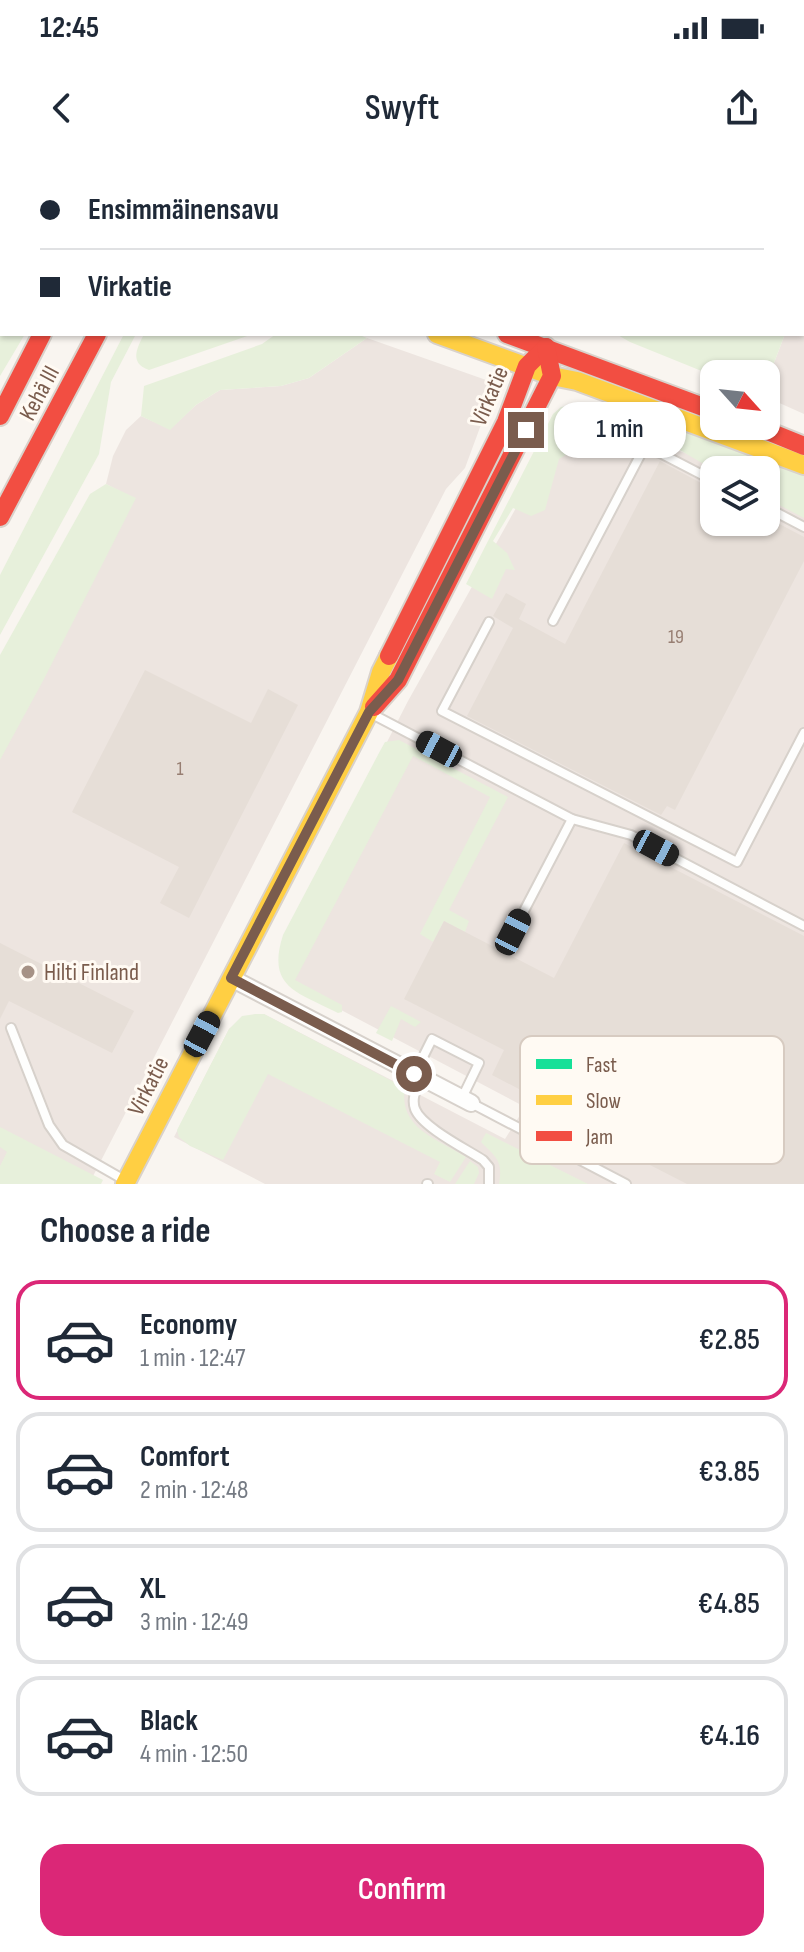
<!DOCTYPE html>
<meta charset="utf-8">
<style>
:root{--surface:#fff;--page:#f2f2f3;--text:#1f2937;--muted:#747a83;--line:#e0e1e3;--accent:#db2777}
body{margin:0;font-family:"Sofia Sans Condensed",sans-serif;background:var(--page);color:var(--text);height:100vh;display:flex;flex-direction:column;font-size:30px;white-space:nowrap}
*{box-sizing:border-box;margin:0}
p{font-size:26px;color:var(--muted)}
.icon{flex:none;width:44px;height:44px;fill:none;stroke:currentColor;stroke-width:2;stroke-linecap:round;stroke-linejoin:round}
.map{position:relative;height:1024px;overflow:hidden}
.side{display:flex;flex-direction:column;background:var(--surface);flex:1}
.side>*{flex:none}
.hud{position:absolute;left:0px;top:0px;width:804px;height:176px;box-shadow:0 2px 6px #0004;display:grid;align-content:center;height:176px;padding:0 40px;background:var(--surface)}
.needle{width:52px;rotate:117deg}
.fabs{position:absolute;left:700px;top:200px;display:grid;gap:16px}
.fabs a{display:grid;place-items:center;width:80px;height:80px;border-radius:16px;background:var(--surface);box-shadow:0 2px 6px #0004;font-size:40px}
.end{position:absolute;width:36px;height:36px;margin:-18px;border:10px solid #7a5c4d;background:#fff;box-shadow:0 0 0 4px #fff}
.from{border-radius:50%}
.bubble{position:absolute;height:56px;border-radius:24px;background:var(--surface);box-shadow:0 2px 6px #0004;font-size:26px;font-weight:600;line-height:56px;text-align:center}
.car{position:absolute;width:24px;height:48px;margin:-24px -12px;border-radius:10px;box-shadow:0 0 6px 2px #0007;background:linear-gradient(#222 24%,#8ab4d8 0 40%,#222 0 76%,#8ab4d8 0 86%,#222 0)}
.hud b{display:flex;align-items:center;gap:28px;height:76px;font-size:30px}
.hud b+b{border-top:2px solid var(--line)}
.hud i{width:20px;height:20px;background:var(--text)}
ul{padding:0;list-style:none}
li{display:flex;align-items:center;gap:24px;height:120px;margin:0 16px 12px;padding:0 24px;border:4px solid var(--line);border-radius:24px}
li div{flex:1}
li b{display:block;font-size:30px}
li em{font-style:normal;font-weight:600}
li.on{border-color:var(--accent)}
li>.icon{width:72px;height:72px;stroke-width:1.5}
h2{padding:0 40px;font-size:36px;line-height:96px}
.action{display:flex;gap:16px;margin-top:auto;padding:16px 40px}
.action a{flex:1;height:92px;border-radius:24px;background:var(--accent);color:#fff;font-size:32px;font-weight:600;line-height:92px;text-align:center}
.status{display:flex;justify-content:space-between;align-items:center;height:56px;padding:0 40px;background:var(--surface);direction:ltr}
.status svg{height:22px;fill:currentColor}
header{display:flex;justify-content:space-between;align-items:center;height:104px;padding:0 40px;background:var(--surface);font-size:36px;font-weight:600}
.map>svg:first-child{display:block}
.industrial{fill:#ede5e0}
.green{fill:#e7f0db}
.building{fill:#e6ded7}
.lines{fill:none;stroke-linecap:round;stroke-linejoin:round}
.lane-casing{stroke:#d7d1cb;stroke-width:12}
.street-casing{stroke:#d7d1cb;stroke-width:20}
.fast-casing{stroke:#d9d2cb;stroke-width:22}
.slow-casing{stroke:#d9d2cb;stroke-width:22}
.jam-casing{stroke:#d9d2cb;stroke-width:22}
.lane{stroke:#fefefd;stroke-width:8}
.street{stroke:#fefefd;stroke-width:16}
.fast{stroke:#16e098;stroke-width:18}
.slow{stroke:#ffcf43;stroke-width:18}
.jam{stroke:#f24e42;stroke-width:18}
.route{stroke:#7a5c4d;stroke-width:10}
.poi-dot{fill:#a69286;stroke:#fffaf3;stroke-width:3}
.labels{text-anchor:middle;stroke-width:6;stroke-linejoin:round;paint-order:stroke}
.number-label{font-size:20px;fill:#977e72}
.street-label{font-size:24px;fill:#7a5c4d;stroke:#fffaf3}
.poi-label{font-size:24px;fill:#7a5c4d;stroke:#fffaf3;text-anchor:start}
.key{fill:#fffaf3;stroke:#d7cbc1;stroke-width:2}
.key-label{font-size:22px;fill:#7a5c4d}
</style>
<div class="status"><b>12:45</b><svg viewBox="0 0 49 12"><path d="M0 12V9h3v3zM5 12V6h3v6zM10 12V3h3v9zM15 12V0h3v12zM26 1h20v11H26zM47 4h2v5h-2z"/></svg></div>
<header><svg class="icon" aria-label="back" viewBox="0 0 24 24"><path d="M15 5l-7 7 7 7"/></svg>Swyft<svg class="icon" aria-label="share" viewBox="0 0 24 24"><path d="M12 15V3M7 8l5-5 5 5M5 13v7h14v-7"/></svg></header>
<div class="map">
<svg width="804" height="1024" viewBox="0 0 804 1024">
<rect width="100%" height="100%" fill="#f9f5f0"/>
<g class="industrial">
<path d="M 804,125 L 804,254 L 766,237 L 766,224 L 785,174 L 802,174 Z"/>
<path d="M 367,178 L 489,221 L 489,243 L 465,308 L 446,329 L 89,1024 L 0,1024 L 0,534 L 135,339 L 106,324 L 113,296 L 126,270 L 141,256 L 170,269 L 196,245 L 220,230 L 281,226 L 309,218 Z"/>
<path d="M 568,255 L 738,310 L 714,310 L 714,362 L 766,362 L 766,320 L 804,334 L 804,1024 L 265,1024 L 174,977 L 229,869 L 245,857 L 256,854 L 264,854 L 505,979 L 525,947 L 290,823 L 282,787 L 408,541 Z"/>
</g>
<g class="green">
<path d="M 315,0 L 447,0 L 446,2 Z"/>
<path d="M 509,0 L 701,0 L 704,2 L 508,2 Z"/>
<path d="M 0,73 L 2,174 L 25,174 L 0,216 Z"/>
<path d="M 124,174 L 136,174 L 111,222 L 99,294 L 0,475 L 0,415 Z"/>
<path d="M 144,174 L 253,174 L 149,210 C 129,203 137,188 144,174 Z"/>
<path d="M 276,174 L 357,174 L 367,178 L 309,218 L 281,226 L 220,230 L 196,245 L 170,270 L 141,256 L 144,226 L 262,184 Z"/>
<path d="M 616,174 L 785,174 L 766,224 L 766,214 L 714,214 L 714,216 L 630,182 Z"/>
<path d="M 579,244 L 656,271 L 693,273 L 804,313 L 804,358 L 766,338 L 766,310 L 714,310 L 678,289 L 649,280 L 569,293 L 559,299 L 545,350 L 531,356 L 513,348 L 493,381 L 507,393 L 515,410 L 506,409 L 492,439 L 466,424 L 553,254 L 561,247 Z"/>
<path d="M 106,324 L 136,338 L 44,519 L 0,600 L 0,495 L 90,334 Z"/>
<path d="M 399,580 L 508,637 L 449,750 L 469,761 L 465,772 L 444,761 L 433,782 L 420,774 L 490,637 L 413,596 L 295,820 L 342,845 L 342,852 L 338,853 C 298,832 266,828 283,775 L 380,591 L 385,582 Z"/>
<path d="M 391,846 L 421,862 L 415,867 L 401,859 L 392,881 L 376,873 Z"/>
<path d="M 256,854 L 264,854 L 405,928 C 398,968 437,979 466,997 L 450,1022 L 434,1014 L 440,1002 L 268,914 L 223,1000 L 190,986 L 179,977 L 177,970 L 229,869 L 242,856 Z"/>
<path d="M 0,967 L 103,1020 L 101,1024 L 0,1024 L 0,1006 L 7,992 L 0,987 Z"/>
<path d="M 486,973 L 588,1024 L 499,1024 C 503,1001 497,998 481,982 Z"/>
<path d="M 470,1001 L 478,1007 L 479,1013 L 474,1024 L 455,1024 Z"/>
</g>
<g class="building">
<path d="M 660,301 L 714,330 L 714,362 L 766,362 L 766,357 L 804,377 L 804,401 L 675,650 L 667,646 L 661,655 L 467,556 L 513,468 L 493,456 L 506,433 L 526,444 L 519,459 L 565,484 Z"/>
<path d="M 145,510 L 251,563 L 268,529 L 298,545 L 189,758 L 160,743 L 179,707 L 72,652 Z"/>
<path d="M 624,683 L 804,776 L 804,1024 L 687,1024 L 535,946 L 538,939 L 492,915 L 504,890 L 404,839 L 444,761 L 554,818 Z"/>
<path d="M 0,783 L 134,851 L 112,893 L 9,841 L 0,859 Z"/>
</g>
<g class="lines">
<g class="lane-casing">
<g id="lane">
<path d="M 766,347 L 804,367"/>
<path d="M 553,461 L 644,288 L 660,293 L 714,321"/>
<path d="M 489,462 L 442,551 L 737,702 L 804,573"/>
<path d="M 370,553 L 572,659 L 631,675 L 804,766"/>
<path d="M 513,772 L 572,659"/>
<path d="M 11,868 L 49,965 L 63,985 L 126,1021"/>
<path d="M 415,913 L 432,879 L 479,903 L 462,938"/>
<path d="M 421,917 C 417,927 411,938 415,949 C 422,967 466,989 483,1000 L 489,1007 L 489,1024"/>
<path d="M 471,943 L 626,1024"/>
<path d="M 427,1024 L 428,1024"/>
</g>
</g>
<g class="street-casing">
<g id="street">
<path d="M 725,0 L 728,2"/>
<path d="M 802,55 L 804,56"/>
<path d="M 231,818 L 471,943"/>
</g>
</g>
<g class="fast-casing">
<g id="fast">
<path d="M 453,2 L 454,0"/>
<path d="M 0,9 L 2,10"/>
</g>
</g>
<g class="slow-casing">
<g id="slow">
<path d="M 133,2 L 134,0"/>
<path d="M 437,174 L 552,216 L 577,221 L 804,305"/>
<path d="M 125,1024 L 369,552 L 381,512 L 389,496"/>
</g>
</g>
<g class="jam-casing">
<g id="jam">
<path d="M 190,2 L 192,0"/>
<path d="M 507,174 L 714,251"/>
<path d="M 0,256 L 42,174"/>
<path d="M 755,266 L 804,286"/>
<path d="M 0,357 L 97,174"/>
<path d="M 389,496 L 506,262 L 527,206 L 546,187"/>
<path d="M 374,547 L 398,520 L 552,216 L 546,187"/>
</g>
</g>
<use href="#lane" class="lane"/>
<use href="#street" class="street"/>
<use href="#fast" class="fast"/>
<use href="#slow" class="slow"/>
<use href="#jam" class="jam"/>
</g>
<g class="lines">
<path class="route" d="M 414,914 L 231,818 L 369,552 L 398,520 L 526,270"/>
</g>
<circle class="poi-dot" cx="28" cy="812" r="8"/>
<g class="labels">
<g class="number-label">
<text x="676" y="483">19</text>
<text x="180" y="615">1</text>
</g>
<g class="street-label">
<text transform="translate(39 233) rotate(-62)" y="8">Kehä III</text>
<text transform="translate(489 236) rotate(-67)" y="8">Virkatie</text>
<text transform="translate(148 926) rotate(-63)" y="8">Virkatie</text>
</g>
<g class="poi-label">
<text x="44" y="820">Hilti Finland</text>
</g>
</g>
<rect x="520" y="876" width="264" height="128" rx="12" class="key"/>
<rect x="536" y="899" width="36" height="10" fill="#16e098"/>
<rect x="536" y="935" width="36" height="10" fill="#ffcf43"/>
<rect x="536" y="971" width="36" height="10" fill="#f24e42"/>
<g class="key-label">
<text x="586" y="912">Fast</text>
<text x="586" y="948">Slow</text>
<text x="586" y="984">Jam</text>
</g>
</svg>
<div class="fabs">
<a><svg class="needle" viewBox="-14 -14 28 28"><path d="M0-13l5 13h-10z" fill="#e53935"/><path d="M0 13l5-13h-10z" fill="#747a83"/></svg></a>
<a><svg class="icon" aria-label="layers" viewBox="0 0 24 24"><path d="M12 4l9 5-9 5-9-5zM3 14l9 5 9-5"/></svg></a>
</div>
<i class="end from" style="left:414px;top:914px"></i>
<i class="end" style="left:526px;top:270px"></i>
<div class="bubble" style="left:554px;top:242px;width:132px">1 min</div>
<i class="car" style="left:439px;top:589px;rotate:298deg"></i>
<i class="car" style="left:656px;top:688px;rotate:118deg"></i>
<i class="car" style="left:513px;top:772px;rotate:27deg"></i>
<i class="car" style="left:202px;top:874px;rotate:28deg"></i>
<div class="hud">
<b><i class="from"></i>Ensimmäinensavu</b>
<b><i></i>Virkatie</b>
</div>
</div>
<section class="side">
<h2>Choose a ride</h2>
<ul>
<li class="on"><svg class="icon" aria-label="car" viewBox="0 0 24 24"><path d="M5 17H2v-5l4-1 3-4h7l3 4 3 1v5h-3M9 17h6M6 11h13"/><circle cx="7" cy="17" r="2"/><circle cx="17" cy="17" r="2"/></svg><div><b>Economy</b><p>1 min · 12:47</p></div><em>€2.85</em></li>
<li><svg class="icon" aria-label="car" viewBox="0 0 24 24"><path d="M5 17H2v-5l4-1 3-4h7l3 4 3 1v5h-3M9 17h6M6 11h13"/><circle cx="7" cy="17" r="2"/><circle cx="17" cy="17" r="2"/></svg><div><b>Comfort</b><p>2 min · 12:48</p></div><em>€3.85</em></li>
<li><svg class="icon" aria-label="car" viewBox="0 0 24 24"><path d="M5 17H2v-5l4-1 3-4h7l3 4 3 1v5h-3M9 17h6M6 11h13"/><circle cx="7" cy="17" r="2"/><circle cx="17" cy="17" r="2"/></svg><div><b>XL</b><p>3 min · 12:49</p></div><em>€4.85</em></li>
<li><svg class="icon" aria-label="car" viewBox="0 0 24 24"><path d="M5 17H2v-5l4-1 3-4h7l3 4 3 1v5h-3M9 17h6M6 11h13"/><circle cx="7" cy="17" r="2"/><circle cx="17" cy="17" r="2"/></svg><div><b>Black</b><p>4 min · 12:50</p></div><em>€4.16</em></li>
</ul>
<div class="action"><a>Confirm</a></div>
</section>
